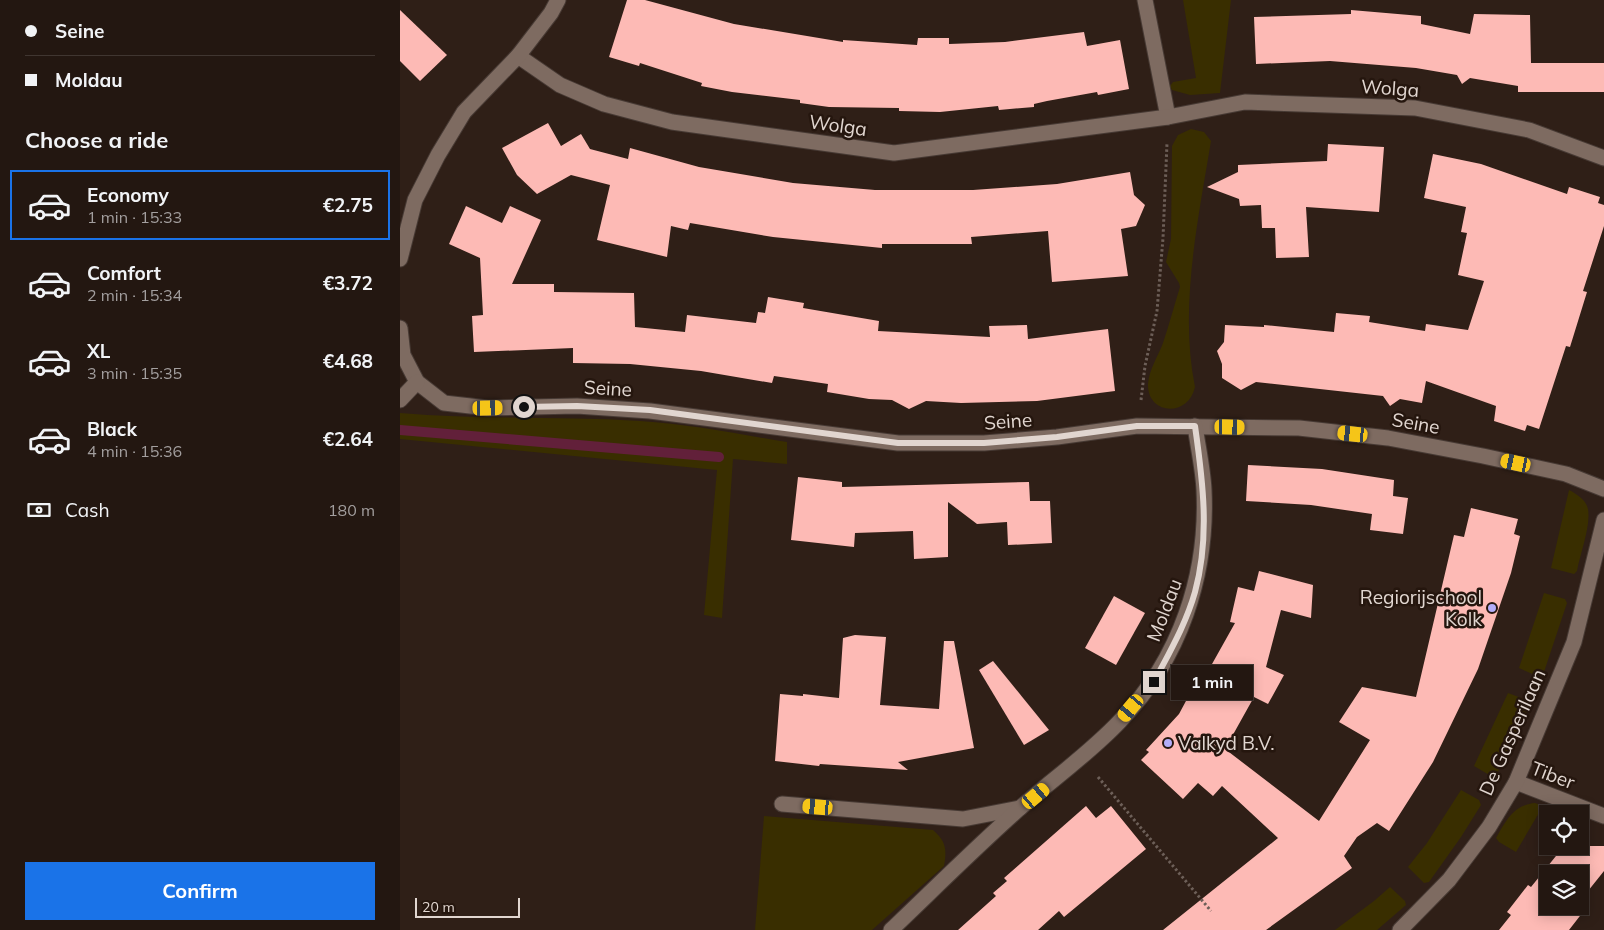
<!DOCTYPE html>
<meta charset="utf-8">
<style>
:root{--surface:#231711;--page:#2b201a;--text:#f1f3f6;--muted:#a39f9f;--line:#403631;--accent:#1a73e8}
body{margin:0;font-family:Mulish,sans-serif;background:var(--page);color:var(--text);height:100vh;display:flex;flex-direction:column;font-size:19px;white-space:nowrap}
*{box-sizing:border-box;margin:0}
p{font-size:16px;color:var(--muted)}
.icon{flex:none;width:28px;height:28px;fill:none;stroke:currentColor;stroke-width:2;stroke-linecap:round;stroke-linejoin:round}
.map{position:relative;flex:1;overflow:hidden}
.details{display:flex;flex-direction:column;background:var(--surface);width:400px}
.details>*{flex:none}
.banner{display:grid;align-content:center;height:110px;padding:0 25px;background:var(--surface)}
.fabs{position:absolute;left:1139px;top:805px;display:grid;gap:10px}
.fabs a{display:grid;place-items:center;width:50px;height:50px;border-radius:0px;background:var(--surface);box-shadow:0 2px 12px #0003,0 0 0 1px var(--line);font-size:25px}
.scale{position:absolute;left:15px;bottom:12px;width:105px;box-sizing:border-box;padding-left:5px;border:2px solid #e1d6d0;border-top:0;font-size:14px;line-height:18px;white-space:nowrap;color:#e1d6d0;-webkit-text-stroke:4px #25160e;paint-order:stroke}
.end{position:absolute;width:22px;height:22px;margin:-11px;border:6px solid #e1d6d0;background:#111;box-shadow:0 0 0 2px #111}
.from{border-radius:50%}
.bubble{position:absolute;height:35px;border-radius:0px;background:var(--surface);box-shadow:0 2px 12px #0003,0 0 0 1px var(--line);font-size:16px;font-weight:700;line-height:35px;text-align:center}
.car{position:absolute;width:15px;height:30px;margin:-15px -8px;border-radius:6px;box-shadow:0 0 4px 1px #0007;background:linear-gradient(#f5c518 24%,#345 0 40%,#f5c518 0 76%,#345 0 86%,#f5c518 0)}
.banner b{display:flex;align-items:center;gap:18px;height:48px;font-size:19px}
.banner b+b{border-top:1px solid var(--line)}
.banner i{width:12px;height:12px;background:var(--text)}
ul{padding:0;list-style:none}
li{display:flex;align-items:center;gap:15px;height:70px;margin:0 10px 8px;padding:0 15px;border:2px solid transparent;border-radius:0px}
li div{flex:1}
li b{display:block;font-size:19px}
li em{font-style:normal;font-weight:700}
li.current{border-color:var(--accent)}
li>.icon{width:45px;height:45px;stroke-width:1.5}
h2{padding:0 25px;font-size:22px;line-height:60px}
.pay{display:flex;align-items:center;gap:12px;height:55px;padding:0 25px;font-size:19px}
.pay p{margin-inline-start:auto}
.button{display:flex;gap:10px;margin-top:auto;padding:10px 25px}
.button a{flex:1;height:58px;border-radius:0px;background:var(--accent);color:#fff;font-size:20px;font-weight:700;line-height:58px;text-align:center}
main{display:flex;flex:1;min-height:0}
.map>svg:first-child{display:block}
.green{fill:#392e00}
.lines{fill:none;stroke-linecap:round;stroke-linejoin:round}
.stream{stroke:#62203a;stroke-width:10}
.building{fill:#fdbab5}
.minor-casing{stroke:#473a34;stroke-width:17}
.path{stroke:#6d5f58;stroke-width:3;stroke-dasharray:2.5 2.5;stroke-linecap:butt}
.minor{stroke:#7e6b61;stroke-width:15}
.route{stroke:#e1d6d0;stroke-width:6}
.poi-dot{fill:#b3adf9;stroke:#25160e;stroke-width:2}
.labels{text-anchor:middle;stroke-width:5;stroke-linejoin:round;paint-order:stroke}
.street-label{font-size:19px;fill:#e1d6d0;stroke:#25160e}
.poi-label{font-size:19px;fill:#e1d6d0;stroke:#25160e;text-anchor:end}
</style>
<main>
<section class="details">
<div class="banner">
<b><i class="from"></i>Seine</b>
<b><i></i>Moldau</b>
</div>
<h2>Choose a ride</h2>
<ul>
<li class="current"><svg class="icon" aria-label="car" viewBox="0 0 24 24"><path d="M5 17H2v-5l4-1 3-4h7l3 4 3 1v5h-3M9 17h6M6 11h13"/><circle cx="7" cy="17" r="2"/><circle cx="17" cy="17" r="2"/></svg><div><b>Economy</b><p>1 min · 15:33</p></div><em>€2.75</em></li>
<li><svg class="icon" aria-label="car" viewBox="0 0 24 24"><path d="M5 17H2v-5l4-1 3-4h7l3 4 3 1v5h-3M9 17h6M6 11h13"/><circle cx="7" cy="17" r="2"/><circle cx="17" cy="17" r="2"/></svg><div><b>Comfort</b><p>2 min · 15:34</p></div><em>€3.72</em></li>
<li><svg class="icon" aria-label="car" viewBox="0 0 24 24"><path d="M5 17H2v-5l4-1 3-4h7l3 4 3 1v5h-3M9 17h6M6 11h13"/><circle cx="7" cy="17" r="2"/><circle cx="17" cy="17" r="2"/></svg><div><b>XL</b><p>3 min · 15:35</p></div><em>€4.68</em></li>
<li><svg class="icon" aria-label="car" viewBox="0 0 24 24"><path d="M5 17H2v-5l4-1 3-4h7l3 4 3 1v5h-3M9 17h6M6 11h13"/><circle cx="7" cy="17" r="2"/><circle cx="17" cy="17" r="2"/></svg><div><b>Black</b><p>4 min · 15:36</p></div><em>€2.64</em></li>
</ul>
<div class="pay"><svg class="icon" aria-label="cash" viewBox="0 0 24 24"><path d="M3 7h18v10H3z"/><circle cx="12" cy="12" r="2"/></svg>Cash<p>180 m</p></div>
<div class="button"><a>Confirm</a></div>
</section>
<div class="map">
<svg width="1204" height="930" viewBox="0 0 1204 930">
<rect width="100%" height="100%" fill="#2f1f17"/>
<g class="green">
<path d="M 783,0 L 831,0 L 820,93 L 790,95 L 772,90 L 770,86 L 773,82 L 796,78 Z"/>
<path d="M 791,129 L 804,132 L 811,141 C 798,221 779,307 795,387 C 788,418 747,415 748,384 C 749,370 758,356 763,343 C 769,325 774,306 780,287 L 779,283 L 766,262 L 771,239 L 772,146 L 778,135 Z"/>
<path d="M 0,413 C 80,420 160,416 240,421 C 289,424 338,434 387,442 L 387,464 L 333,459 L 322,618 L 304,615 L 317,470 L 0,439 Z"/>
<path d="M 1169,490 C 1177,494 1186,500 1188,509 C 1191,526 1180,554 1177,571 L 1174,574 L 1151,568 Z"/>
<path d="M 1144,593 L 1165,599 L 1167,603 L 1143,675 L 1139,677 L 1119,668 Z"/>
<path d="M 1108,693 L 1129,701 L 1130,705 L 1096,776 L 1091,776 L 1074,766 Z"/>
<path d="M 1061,790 L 1079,800 L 1081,805 L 1061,837 L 1029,882 L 1024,883 L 1008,867 L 1027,843 Z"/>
<path d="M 1135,803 L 1143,806 L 1116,852 L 1099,842 L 1096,838 C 1106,821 1113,805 1135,803 Z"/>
<path d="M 364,816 L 533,830 C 546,841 547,850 544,866 L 472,930 L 355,930 Z"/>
<path d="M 990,887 L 1005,901 L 1006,905 L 977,930 L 935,930 L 974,901 Z"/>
</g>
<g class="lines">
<path class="stream" d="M 0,430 L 319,457"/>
</g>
<g class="building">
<path d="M 227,0 L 245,0 L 334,24 L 443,42 L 443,40 L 517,45 L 518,38 L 549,38 L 549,44 L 605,42 L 684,32 L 687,46 L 720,40 L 729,89 L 698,95 L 697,92 L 647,101 L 634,104 L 634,107 L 599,110 L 598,106 L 540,112 L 499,111 L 499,108 L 429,107 L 400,103 L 400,100 L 332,92 L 301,86 L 302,83 L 240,63 L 239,66 L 209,57 Z"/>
<path d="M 0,10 L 47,55 L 20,81 L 0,61 Z"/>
<path d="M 951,10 L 1021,16 L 1021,24 L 1070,34 L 1074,14 L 1130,15 L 1131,63 L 1204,63 L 1204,92 L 1118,92 L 1118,86 L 1070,78 L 1062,84 L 1057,75 L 1016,68 L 930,61 L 856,64 L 854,17 L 951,14 Z"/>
<path d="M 148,123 L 161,146 L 181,134 L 190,149 L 228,159 L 230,148 L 299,167 L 393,183 L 475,190 L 573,190 L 657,184 L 730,172 L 734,195 L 745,205 L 736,226 L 721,229 L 728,276 L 652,282 L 648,231 L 571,237 L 572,244 L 482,244 L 482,248 L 373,237 L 290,223 L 288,230 L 271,226 L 267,257 L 197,240 L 210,185 L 171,175 L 137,194 L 117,175 L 102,148 Z"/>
<path d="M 928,144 L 984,147 L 979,212 L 906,207 L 909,257 L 876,258 L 875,228 L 862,228 L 861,205 L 840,206 L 839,199 L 807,187 L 838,172 L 838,165 L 927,161 Z"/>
<path d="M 1033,154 L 1081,164 L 1167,194 L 1169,187 L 1200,197 L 1198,203 L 1204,205 L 1204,226 L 1183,291 L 1187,292 L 1170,347 L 1166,346 L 1139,429 L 1127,425 L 1125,431 L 1094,421 L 1096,406 L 1026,381 L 1022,403 L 1000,399 L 990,406 L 983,396 L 856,382 L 841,390 L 822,378 L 822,364 L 817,351 L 824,342 L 825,325 L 864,327 L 864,325 L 934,332 L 936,313 L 970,316 L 969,322 L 1025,331 L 1026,324 L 1068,330 L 1084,281 L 1058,275 L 1067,233 L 1061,232 L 1066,207 L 1024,198 Z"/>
<path d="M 66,206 L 102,223 L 110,206 L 141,220 L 112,284 L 154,284 L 154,292 L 234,293 L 235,327 L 285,332 L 287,315 L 356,323 L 358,312 L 365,313 L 368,297 L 404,303 L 403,308 L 479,321 L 478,331 L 590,337 L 589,326 L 627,325 L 628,339 L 708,329 L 715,391 L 637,401 L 561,403 L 526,401 L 509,409 L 492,400 L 469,399 L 427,392 L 428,384 L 374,376 L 372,383 L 301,371 L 230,364 L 173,363 L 173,348 L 74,352 L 72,316 L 83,315 L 80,258 L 49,244 Z"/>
<path d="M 848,465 L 922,469 L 994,480 L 993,496 L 1008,498 L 1003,534 L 970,530 L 972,514 L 911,505 L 846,501 Z"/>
<path d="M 398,477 L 442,482 L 442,487 L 629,482 L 630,501 L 650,501 L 652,543 L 608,545 L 607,522 L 577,524 L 548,502 L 548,557 L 514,559 L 513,531 L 455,533 L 454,547 L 391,540 Z"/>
<path d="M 1071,508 L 1118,519 L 1114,534 L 1120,536 L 1111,573 L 1078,669 L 1033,762 L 989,831 L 977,823 L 957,837 L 944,856 L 952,868 L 866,930 L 763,930 L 878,838 L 822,786 L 813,796 L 798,783 L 783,799 L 741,760 L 749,752 L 746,750 L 779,714 L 794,686 L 798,689 L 835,623 L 830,622 L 838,587 L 854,591 L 859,571 L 913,585 L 911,618 L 881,610 L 866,667 L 884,675 L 868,704 L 854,697 L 825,749 L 919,821 L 970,740 L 939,722 L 962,687 L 1016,697 L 1054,535 L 1064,537 Z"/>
<path d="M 714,596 L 745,613 L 716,665 L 685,648 Z"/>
<path d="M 455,635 L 486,637 L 480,705 L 539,709 L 544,641 L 554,641 L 574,748 L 498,762 L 508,770 L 420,764 L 419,766 L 375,761 L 380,694 L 403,696 L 403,694 L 439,698 L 443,638 Z"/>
<path d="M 593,661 L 649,730 L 624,745 L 579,670 Z"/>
<path d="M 686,806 L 696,818 L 711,806 L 746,849 L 664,917 L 659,911 L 638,930 L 558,930 L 596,896 L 593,893 L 607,881 L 604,878 Z"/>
<path d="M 1164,846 L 1204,846 L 1204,871 L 1180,901 L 1180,874 L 1148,874 L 1148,906 L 1176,906 L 1183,912 L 1169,930 L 1099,930 L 1111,915 L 1107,912 L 1128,885 L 1131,887 Z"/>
</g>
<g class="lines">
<g class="minor-casing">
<g id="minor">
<path d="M 745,0 L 768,117"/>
<path d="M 118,56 L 160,85 L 204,104 L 272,122 L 494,153 L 768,117 L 845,102 L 1015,108 L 1129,130 L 1204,158"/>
<path d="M 0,259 L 15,200 L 38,155 L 64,112 L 118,56 L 151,13 L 158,0"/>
<path d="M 0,328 L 3,355 L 17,382 L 44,403 L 88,408 L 177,406 L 250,411 L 498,443 L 584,443 L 657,437 L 737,426 L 899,428 L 988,438 L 1083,456 L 1166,474 L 1204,489"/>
<path d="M 0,400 L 17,382"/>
<path d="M 1116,782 L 1204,816"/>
<path d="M 382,804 L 563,819 L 620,808"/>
<path d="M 491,930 C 534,889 576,847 620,808 C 653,779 690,753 720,721 C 780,659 808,575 804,490 C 803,469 798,447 795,426"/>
<path d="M 1000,930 L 1049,880 L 1089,827 L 1116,782 L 1174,642 L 1204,520"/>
</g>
</g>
<g class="path">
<path d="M 741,400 L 745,366 L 757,311 L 763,238 L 767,143"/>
<path d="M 698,777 L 811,911"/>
</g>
<use href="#minor" class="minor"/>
</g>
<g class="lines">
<path class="route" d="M 124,407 L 177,406 L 250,410 L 498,443 L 584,443 L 657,437 L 737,426 L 795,426 C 803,482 810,537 795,592 C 786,624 769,653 754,682"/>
</g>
<g class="poi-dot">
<circle cx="1092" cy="608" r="5"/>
<circle cx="768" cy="743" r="5"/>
</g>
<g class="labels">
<g class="street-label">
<text transform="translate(990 88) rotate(4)" y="7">Wolga</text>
<text transform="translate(438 125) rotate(8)" y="7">Wolga</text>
<text transform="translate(208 388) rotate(3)" y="7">Seine</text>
<text transform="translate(608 421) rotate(-4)" y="7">Seine</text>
<text transform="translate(1016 423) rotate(10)" y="7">Seine</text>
<text transform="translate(764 610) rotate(-69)" y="7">Moldau</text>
<text transform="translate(1112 732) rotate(-66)" y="7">De Gasperilaan</text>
<text transform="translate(1153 775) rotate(21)" y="7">Tiber</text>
</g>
<g class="poi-label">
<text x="1082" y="604">Regiorijschool<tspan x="1082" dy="22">Kolk</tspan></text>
<text x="778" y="750" text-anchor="start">Valkyd B.V.</text>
</g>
</g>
</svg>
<div class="fabs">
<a><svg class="icon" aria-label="locate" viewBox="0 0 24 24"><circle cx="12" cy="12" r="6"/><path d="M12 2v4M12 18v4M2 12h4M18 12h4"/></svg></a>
<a><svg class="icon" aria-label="layers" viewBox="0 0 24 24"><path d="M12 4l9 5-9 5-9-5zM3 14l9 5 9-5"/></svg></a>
</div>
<div class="scale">20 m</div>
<i class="end from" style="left:124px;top:407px"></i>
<i class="end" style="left:754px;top:682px"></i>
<div class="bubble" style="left:771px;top:665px;width:82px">1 min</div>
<i class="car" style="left:88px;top:408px;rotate:89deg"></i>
<i class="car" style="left:830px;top:427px;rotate:91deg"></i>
<i class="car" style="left:953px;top:434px;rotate:276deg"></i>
<i class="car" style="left:1116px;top:463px;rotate:282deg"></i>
<i class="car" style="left:731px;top:708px;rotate:220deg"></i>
<i class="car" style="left:636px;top:796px;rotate:50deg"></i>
<i class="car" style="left:418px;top:807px;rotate:275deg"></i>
</div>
</main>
